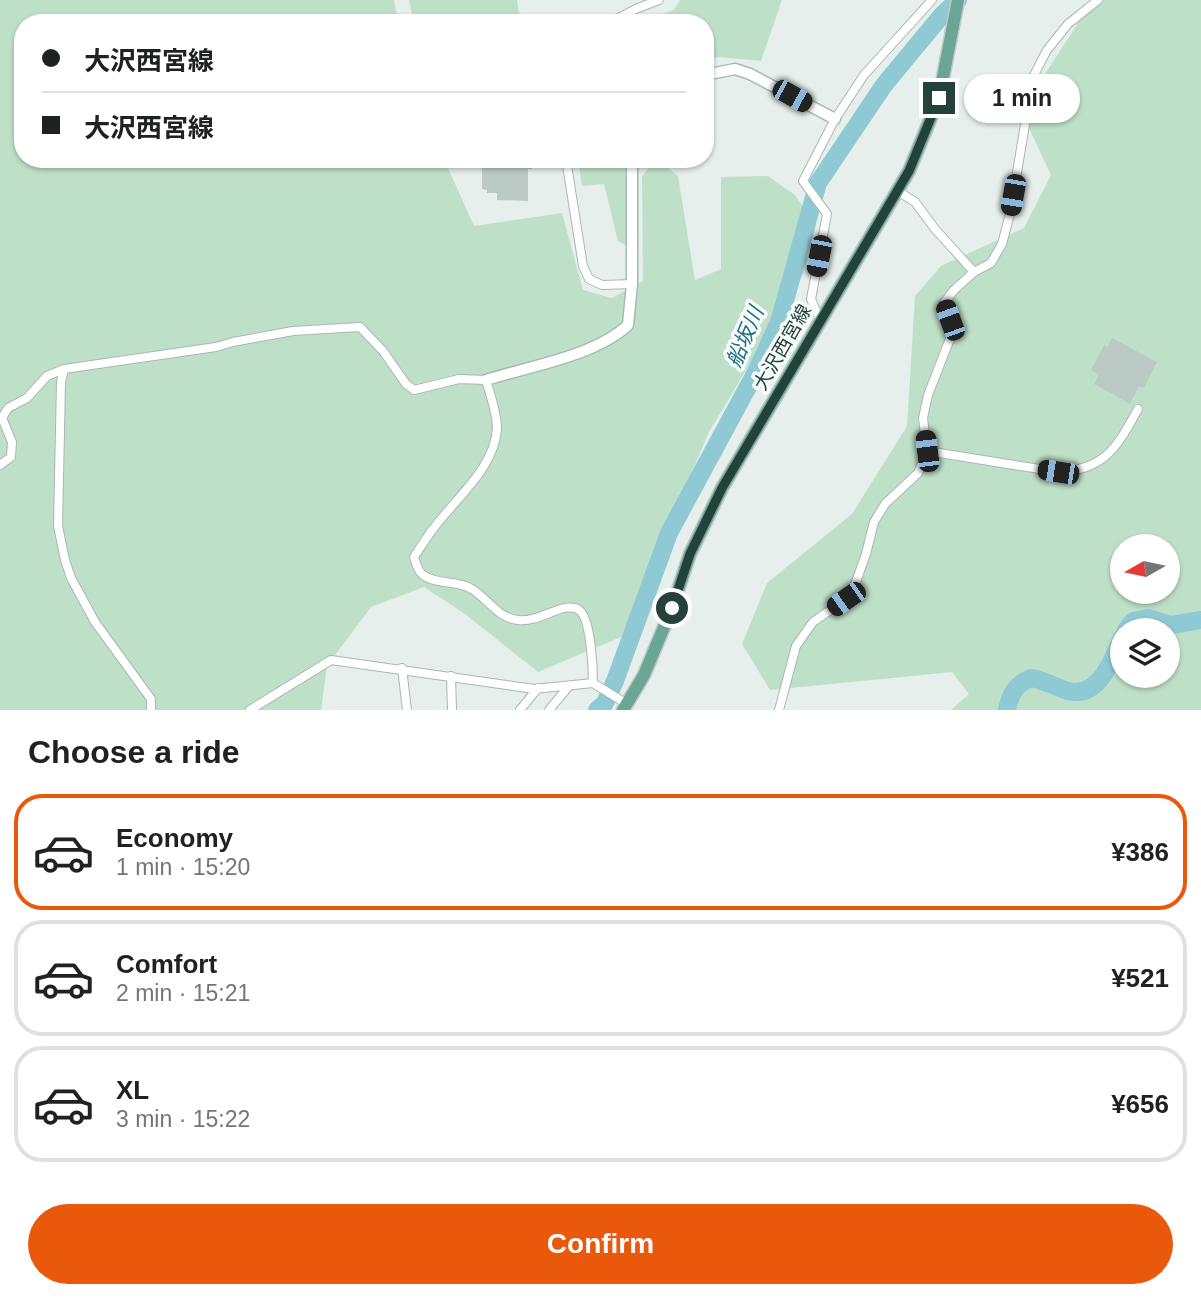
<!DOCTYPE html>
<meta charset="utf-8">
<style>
:root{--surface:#fff;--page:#f2f2f2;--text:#202124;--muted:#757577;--line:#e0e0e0;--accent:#ea580c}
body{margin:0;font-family:Helvetica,"Noto Sans JP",sans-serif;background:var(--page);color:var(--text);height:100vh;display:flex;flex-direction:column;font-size:26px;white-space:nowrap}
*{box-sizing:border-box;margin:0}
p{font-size:23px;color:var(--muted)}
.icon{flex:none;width:38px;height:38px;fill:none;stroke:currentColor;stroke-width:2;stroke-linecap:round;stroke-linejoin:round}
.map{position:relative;height:710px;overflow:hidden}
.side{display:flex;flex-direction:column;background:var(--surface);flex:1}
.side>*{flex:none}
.banner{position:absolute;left:14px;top:14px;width:700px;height:154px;border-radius:28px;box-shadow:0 2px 5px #0004;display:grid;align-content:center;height:154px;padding:0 28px;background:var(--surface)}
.needle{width:46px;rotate:261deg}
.controls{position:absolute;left:1110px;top:534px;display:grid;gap:14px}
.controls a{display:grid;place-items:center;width:70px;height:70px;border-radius:50%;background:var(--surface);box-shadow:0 2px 5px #0004;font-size:35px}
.end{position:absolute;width:32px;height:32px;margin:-16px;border:9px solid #24423a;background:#fff;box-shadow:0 0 0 4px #fff}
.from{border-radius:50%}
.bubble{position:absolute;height:49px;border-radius:24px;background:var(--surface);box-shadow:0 2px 5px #0004;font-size:23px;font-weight:600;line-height:49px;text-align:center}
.car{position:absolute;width:21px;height:42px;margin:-21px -10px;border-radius:9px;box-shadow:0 0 5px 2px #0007;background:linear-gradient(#222 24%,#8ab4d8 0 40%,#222 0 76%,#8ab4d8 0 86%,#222 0)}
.banner b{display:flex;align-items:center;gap:24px;height:66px;font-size:26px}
.banner b+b{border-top:2px solid var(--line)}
.banner i{width:18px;height:18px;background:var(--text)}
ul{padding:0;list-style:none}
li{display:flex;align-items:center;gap:21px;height:116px;margin:0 14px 10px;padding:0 14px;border:4px solid var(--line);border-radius:28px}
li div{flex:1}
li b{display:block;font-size:26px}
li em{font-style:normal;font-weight:600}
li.selected{border-color:var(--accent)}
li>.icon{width:63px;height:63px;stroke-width:1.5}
h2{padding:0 28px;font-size:32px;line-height:84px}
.action{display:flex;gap:14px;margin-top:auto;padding:14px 28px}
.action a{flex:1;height:80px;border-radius:42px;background:var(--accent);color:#fff;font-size:28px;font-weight:600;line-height:80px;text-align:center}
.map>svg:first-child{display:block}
.green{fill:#bfe0c8;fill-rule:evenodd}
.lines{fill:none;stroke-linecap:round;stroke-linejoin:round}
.river{stroke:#8ec9d4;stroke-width:18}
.building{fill:#bbcac4}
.street-casing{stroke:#a8b8b2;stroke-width:10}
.secondary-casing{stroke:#a4bbb3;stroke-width:13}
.primary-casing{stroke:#c2cac8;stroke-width:15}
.street{stroke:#fff;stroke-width:8}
.secondary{stroke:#fff;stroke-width:10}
.primary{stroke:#6aa596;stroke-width:12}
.route{stroke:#24423a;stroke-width:9}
.labels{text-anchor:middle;stroke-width:7;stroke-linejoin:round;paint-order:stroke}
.street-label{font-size:19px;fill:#24423a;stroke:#f7fbf9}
.water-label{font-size:21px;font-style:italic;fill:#1c6f80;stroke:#f7fbf9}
</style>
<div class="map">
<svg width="1201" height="710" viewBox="0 0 1201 710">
<rect width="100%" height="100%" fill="#e6efeb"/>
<g class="green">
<path d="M 0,0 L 394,0 L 398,23 L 23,23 L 23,159 L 444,159 L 474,226 L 562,213 L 583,290 L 612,298 L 643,281 L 642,176 L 657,159 L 678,176 L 695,280 L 721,269 L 721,177 L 768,176 L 795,195 L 816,226 L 803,275 L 709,432 L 621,637 L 538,672 L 465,614 L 424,587 L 371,607 L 327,666 L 321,710 L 0,710 Z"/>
<path d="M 409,0 L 517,0 L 521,23 L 414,23 Z"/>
<path d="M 680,0 L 782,0 L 761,61 L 718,57 L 705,61 L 705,23 L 635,23 L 674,10 Z"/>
<path d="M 1093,0 L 1201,0 L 1201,710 L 951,710 L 969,694 L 952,672 L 770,690 L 742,644 L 767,583 L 852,514 L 907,426 L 915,296 L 941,266 L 1024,228 L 1051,175 L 1021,111 ZM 1122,546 L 1167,546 L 1167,592 L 1122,592 ZM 1122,630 L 1167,630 L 1167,676 L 1122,676 Z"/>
<path d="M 578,159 L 625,159 L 627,246 L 618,241 L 604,184 L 582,186 Z"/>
</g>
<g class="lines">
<g class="river">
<path d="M 1126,630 L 1133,621 L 1149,618 L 1171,625 L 1201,620"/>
<path d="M 597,710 L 605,703 L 615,681 L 669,533 L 757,370 L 779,322 L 818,183 L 884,85 L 942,15 L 958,0"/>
<path d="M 1007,710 C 1010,694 1016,684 1031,678 C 1044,680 1055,687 1068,691 C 1099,699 1112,660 1122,638"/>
</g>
</g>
<g class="building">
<path d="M 482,159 L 532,159 L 532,169 L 528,169 L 528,201 L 497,200 L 497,193 L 487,193 L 487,190 L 482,189 Z"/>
<path d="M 1112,338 L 1157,362 L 1144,388 L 1139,386 L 1130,404 L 1094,384 L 1099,375 L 1091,370 L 1104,345 L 1107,347 Z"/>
</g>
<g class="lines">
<g class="street-casing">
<g id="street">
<path d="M 609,23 L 638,8 L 659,0"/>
<path d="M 566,159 L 583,266 L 589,279 L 602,285 L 632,284"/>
<path d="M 896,190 L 915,202 L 935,229 L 974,272"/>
<path d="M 820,320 L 811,299 L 827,214 L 803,181 L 835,119 L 864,75 L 932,0"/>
<path d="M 64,369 L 61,382 L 58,526 L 65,560 L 71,578 L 95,622 L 151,699 L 151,710"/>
<path d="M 927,451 L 1058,472 C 1105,470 1117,447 1138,409"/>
<path d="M 0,465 L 11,457 L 12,442 L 2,418 L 8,408 L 27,398 L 47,376 L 64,369 L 216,347 L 233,342 L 293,331 L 360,327 L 383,351 L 406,384 L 414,390 L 459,379 L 486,380 C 490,394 497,413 497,428 C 495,468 455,499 433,529 C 426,538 420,548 414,557 C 416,564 418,571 423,575 C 437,585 456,580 470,588 C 487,597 497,618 518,620 C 533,622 549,612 564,608 C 568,607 575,607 579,610 C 591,618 593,669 593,683"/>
<path d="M 402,668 L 407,710"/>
<path d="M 451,676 L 452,710"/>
<path d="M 250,710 L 331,660 L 534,689 L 593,683 L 627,704"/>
<path d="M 520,710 L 538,688"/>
<path d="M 549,710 L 569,686"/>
<path d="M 779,710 L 796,646 L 813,622 L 846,599 L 853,590 L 866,554 L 874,522 L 885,504 L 918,473 L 927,451 L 923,418 L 928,395 L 953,331 L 944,303 L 954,290 L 974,272 L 991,263 L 1002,244 L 1010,214 L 1033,77 L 1047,50 L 1068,24 L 1098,0"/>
</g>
</g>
<g class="secondary-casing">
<g id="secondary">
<path d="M 705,75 L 735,69 L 750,74 L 835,119"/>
<path d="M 486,380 C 530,366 595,356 628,325 L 632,284 L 632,159"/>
</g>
</g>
<g class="primary-casing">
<path id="primary" d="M 623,710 L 644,675 L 672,608 L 690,554 L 722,488 L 909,171 L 939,98 L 958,0"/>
</g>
<use href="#street" class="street"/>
<use href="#secondary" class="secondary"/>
<use href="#primary" class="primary"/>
</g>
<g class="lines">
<path class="route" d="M 672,608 L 690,554 L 722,488 L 909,171 L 939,98"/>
</g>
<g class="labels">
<g class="street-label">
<text transform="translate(782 347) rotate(-60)" y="7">大沢西宮線</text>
</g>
<g class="water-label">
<text transform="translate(745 337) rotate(-67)" y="7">船坂川</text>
</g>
</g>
</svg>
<div class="controls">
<a><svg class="needle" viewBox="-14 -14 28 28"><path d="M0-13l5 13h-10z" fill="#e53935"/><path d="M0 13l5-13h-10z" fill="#757577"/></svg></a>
<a><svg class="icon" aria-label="layers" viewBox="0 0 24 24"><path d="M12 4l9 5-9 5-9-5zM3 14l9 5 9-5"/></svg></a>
</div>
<i class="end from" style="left:672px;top:608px"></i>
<i class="end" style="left:939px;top:98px"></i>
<div class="bubble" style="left:964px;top:74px;width:116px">1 min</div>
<i class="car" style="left:792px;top:96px;rotate:119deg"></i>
<i class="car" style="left:1013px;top:195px;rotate:190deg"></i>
<i class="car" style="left:819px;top:256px;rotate:191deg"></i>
<i class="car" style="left:950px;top:320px;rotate:340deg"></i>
<i class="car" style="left:927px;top:451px;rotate:353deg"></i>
<i class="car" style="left:1058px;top:472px;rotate:279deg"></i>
<i class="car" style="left:846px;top:599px;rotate:235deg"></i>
<div class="banner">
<b><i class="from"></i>大沢西宮線</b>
<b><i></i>大沢西宮線</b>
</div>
</div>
<section class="side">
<h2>Choose a ride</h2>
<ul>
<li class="selected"><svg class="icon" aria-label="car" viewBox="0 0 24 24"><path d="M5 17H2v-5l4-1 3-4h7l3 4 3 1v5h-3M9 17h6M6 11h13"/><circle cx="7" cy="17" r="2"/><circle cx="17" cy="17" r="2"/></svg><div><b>Economy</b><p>1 min · 15:20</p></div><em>¥386</em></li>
<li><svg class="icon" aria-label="car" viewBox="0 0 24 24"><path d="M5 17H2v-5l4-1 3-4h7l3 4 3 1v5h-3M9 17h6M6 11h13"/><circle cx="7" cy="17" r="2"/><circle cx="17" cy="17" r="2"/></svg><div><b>Comfort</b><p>2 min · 15:21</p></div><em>¥521</em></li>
<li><svg class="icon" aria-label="car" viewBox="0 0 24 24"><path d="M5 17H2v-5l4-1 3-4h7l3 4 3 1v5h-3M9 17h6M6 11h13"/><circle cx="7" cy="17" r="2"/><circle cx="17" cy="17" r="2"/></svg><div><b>XL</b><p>3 min · 15:22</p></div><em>¥656</em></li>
</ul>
<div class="action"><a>Confirm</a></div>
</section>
